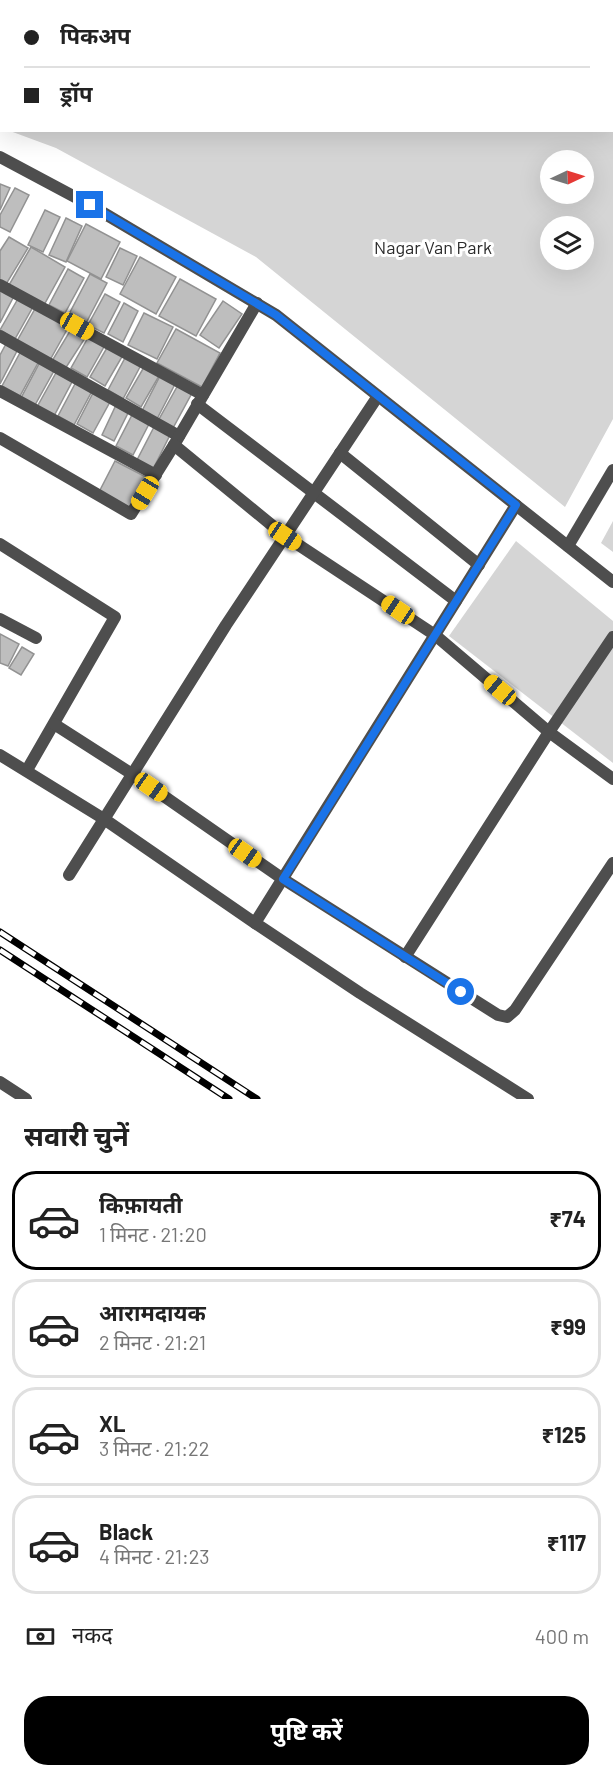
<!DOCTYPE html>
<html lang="hi">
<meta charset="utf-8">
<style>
:root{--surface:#fff;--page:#f2f2f2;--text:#222;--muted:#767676;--line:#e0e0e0;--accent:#000}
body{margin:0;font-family:Barlow,"Noto Sans Devanagari",sans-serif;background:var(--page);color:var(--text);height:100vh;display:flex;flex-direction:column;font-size:22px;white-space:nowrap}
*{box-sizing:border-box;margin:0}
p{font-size:20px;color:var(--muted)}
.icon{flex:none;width:33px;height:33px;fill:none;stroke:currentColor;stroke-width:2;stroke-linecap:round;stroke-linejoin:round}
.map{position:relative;height:1099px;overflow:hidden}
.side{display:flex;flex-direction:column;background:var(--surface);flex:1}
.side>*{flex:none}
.banner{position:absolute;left:0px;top:0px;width:614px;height:132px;box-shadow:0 6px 24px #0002;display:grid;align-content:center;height:132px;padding:0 24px;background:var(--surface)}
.needle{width:39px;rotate:86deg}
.buttons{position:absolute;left:540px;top:150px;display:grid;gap:12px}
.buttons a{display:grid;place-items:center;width:54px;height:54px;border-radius:50%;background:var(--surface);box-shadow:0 6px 24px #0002;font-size:30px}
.end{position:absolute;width:27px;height:27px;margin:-14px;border:8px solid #1a73e8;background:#fff;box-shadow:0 0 0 3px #fff}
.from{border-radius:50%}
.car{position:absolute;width:18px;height:36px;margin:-18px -9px;border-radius:8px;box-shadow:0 0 4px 2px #0007;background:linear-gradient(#f5c518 24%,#345 0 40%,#f5c518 0 76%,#345 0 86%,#f5c518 0)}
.banner b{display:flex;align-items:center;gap:21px;height:57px;font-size:22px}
.banner b+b{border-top:2px solid var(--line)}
.banner i{width:15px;height:15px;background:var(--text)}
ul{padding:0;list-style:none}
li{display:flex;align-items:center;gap:18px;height:99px;margin:0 12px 9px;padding:0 12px;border:3px solid var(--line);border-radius:24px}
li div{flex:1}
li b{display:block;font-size:22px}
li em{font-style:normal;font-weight:700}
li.selected{border-color:var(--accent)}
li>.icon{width:54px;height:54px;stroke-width:1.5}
h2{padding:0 24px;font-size:27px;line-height:72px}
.pay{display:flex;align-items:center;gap:15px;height:66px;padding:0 24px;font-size:22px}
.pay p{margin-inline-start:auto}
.cta{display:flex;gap:12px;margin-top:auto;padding:12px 24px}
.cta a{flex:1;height:69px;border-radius:24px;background:var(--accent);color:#fff;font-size:24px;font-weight:700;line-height:69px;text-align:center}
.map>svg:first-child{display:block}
.green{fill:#d5d5d5;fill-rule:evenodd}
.building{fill:#bebebe;stroke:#929292;stroke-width:1.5}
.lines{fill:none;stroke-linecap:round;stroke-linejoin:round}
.minor{stroke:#4e4e4e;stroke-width:12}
.tertiary{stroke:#4e4e4e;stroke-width:12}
.rail-casing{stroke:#000;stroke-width:7}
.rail{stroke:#fff;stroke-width:4.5;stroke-dasharray:14;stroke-linecap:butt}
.route{stroke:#1a73e8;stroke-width:8}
.labels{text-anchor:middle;stroke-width:6;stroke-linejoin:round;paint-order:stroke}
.park-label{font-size:18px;fill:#2c2c2c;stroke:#fff}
</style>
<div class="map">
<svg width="613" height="1099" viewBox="0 0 613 1099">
<rect width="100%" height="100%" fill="#fff"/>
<g class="green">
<path d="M 0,0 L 613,0 L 613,419 L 565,507 L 256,257 L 56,148 L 10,131 L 612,130 L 612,2 L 2,2 L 1,127 ZM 550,160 L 584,160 L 584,194 L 550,194 ZM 550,226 L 584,226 L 584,260 L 550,260 Z"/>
<path d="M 613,521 L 613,552 L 601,543 Z"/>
<path d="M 516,541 L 613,621 L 613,763 L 449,636 Z"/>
</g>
<g class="building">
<path d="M 0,184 L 10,188 L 0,210 Z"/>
<path d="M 15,188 L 29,195 L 10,232 L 0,227 L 0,215 Z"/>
<path d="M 45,210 L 60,217 L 43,252 L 28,245 Z"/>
<path d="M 66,218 L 82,226 L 66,262 L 49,255 Z"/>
<path d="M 86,224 L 120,242 L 101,279 L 67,261 Z"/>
<path d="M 9,237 L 28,248 L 5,286 L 0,282 L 0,251 Z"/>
<path d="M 31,247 L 65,267 L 44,305 L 9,285 Z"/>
<path d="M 120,248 L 137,256 L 123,285 L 106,277 Z"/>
<path d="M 140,257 L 176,277 L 156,314 L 120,294 Z"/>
<path d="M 68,269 L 84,278 L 65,313 L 49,305 Z"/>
<path d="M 90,274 L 107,283 L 84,327 L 67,318 Z"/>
<path d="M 180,279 L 216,299 L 196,336 L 159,316 Z"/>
<path d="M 0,288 L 14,296 L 0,323 Z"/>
<path d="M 105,294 L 120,302 L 104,333 L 88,325 Z"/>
<path d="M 19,297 L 34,305 L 15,339 L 0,330 Z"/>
<path d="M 223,301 L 242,314 L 219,348 L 200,335 Z"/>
<path d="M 124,303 L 138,311 L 123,342 L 108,334 Z"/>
<path d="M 36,307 L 69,326 L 50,360 L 17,341 Z"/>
<path d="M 144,313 L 173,327 L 157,359 L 128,345 Z"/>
<path d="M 73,326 L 87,335 L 65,369 L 52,361 Z"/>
<path d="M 176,329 L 220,353 L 202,387 L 157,363 Z"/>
<path d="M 89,336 L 105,345 L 87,377 L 71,368 Z"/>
<path d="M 7,342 L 18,349 L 0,384 L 0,355 Z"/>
<path d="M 108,346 L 123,355 L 105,386 L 90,377 Z"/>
<path d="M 21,351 L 39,361 L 20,396 L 2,386 Z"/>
<path d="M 126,356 L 141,365 L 123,399 L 108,390 Z"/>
<path d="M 40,362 L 55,369 L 35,405 L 21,398 Z"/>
<path d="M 144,367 L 159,376 L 141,407 L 126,398 Z"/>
<path d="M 57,371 L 73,380 L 54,416 L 37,407 Z"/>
<path d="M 160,376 L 175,384 L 157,419 L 142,411 Z"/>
<path d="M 76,382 L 92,391 L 74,425 L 58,416 Z"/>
<path d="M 178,385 L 192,393 L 173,428 L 158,421 Z"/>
<path d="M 94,391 L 111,400 L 93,433 L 77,424 Z"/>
<path d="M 116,405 L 129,411 L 114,441 L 102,435 Z"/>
<path d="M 133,413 L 150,422 L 133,455 L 116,446 Z"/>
<path d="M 154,427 L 170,435 L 153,469 L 137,460 Z"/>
<path d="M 115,461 L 146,477 L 129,510 L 98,494 Z"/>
<path d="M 0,634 L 19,644 L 8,666 L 0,663 Z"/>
<path d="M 22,647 L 34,654 L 21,675 L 9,668 Z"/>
</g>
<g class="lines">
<g class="minor">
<path d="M 0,285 L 203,395"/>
<path d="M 0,336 L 179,436"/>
<path d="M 0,391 L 156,475"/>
<path d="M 197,404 L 456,601"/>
<path d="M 0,438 L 131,514 L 174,445 L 257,303"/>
<path d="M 174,445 L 285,536 L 435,635 L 549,732 L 613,779"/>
<path d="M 340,453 L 479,565"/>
<path d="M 516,505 L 255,923 L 360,993 L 528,1099"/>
<path d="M 0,544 L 115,617 L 27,770"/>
<path d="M 568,546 L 613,470"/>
<path d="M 0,619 L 36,638"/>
<path d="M 54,724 L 132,774 L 283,879 L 498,1015 L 507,1017 L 515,1010 L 613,863"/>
<path d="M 0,755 L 104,819 L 255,923"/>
<path d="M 69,875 L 226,625 L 378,396"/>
<path d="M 405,957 L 549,732 L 613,637"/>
<path d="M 0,1082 L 26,1099"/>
</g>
<path class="tertiary" d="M 0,157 L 90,205 L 276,315 L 613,582"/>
<g class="rail-casing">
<g id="rail">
<path d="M 0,932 L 257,1099"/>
<path d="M 0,950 L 229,1099"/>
</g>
</g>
<use href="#rail" class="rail"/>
</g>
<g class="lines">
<path class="route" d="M 90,205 L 276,315 L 516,505 L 283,879 L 461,992"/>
</g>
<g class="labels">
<g class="park-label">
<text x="433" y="254">Nagar Van Park</text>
</g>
</g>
</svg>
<div class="buttons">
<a><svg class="needle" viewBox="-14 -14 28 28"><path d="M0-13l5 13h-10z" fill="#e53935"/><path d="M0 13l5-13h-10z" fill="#767676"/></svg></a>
<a><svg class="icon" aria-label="layers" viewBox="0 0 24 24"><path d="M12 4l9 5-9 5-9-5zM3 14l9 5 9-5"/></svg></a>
</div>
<i class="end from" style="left:461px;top:992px"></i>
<i class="end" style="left:90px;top:205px"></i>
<i class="car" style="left:77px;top:326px;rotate:119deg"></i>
<i class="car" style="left:145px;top:493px;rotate:211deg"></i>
<i class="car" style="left:285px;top:536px;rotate:124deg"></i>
<i class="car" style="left:398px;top:610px;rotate:304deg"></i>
<i class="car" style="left:500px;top:690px;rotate:310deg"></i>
<i class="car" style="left:151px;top:787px;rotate:125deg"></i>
<i class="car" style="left:245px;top:853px;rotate:125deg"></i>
<div class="banner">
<b><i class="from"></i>पिकअप</b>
<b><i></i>ड्रॉप</b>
</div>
</div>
<section class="side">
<h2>सवारी चुनें</h2>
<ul>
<li class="selected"><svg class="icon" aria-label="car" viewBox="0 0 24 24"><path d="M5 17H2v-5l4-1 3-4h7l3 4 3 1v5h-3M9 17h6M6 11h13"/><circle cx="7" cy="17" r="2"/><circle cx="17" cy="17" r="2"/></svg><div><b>किफ़ायती</b><p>1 मिनट · 21:20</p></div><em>₹74</em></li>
<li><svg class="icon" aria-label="car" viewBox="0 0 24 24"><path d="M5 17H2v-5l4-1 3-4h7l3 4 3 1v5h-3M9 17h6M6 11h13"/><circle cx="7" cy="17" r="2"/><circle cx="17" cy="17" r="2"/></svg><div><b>आरामदायक</b><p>2 मिनट · 21:21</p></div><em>₹99</em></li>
<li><svg class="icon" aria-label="car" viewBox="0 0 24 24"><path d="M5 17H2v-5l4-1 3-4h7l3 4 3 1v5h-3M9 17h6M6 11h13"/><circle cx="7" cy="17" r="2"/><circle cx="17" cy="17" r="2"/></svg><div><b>XL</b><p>3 मिनट · 21:22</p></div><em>₹125</em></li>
<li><svg class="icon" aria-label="car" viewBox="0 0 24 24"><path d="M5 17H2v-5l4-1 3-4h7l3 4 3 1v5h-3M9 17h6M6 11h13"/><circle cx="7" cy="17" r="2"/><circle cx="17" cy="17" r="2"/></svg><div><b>Black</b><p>4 मिनट · 21:23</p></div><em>₹117</em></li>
</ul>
<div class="pay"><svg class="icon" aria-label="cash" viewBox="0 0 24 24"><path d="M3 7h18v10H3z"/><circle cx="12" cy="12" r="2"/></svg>नकद<p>400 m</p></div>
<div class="cta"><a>पुष्टि करें</a></div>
</section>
